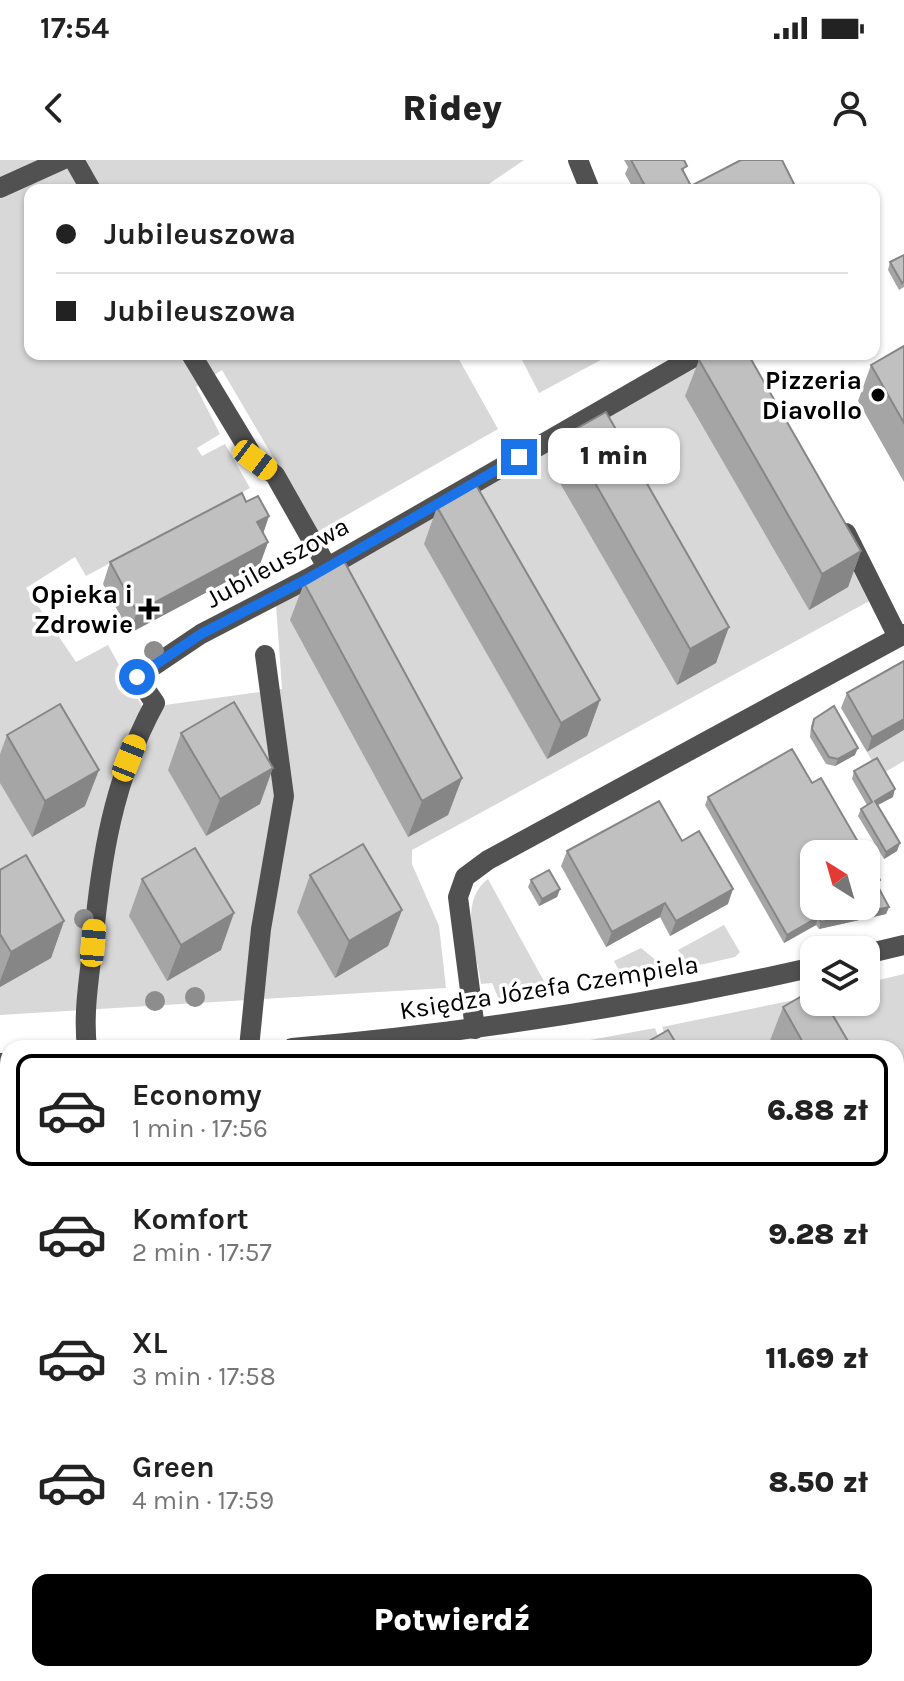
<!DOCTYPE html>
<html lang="pl">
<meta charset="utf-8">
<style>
:root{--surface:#fff;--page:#f2f2f2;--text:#222;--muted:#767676;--line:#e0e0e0;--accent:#000}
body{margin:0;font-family:Karla,sans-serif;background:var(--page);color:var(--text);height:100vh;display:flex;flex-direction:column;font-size:30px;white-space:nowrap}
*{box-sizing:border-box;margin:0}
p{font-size:26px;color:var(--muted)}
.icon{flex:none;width:44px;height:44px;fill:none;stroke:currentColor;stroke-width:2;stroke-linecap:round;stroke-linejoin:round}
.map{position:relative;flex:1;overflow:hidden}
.side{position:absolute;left:0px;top:880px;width:904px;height:642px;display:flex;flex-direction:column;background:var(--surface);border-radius:24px 24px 0 0;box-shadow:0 2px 6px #0004}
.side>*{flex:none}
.hud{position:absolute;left:24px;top:24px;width:856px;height:176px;border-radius:16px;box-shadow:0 2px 6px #0004;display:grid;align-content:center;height:176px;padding:0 32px;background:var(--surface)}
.needle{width:52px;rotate:323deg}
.buttons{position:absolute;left:800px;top:680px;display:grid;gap:16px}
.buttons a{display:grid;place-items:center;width:80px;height:80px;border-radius:16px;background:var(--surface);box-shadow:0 2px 6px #0004;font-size:40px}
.end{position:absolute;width:36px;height:36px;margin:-18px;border:10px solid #1a73e8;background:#fff;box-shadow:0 0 0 4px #fff}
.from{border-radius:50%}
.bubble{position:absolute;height:56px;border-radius:16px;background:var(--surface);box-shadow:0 2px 6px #0004;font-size:26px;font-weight:800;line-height:56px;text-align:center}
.car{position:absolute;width:24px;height:48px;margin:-24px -12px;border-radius:10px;box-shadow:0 0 6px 2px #0007;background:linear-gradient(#f5c518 24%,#345 0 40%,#f5c518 0 76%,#345 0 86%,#f5c518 0)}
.hud b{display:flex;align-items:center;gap:28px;height:76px;font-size:30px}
.hud b+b{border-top:2px solid var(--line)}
.hud i{width:20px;height:20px;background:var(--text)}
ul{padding:14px 0 0;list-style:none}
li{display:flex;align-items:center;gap:24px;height:112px;margin:0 16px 12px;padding:0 16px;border:4px solid transparent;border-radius:16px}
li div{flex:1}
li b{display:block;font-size:30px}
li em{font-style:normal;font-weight:800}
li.active{border-color:var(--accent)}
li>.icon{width:72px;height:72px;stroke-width:1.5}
.primary-button{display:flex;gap:16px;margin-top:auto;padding:16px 32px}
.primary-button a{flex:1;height:92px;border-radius:16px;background:var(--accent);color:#fff;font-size:32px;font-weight:800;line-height:92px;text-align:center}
.status{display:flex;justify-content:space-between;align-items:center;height:56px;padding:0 40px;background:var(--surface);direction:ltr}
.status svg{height:22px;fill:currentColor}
header{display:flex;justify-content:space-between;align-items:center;height:104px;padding:0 32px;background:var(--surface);font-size:36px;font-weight:800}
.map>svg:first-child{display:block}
.green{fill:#d8d8d8}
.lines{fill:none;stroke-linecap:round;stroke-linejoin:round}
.minor{stroke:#515151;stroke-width:20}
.tree{fill:#8d8d8d}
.wall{fill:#a5a5a5}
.shaded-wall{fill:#868686}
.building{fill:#c0c0c0;stroke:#868686;stroke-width:2}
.route{stroke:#1a73e8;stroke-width:10}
.poi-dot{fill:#000;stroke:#fff;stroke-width:3}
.labels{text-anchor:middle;stroke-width:7;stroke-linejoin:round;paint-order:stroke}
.poi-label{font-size:26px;font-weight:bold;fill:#000;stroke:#fff;text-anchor:end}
.street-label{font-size:26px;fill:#000;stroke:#fff}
</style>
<div class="status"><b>17:54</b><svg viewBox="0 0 49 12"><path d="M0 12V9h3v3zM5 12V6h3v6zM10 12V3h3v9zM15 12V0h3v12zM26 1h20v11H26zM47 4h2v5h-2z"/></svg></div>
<header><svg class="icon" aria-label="back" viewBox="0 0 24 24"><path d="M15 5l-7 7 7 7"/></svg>Ridey<svg class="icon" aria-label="person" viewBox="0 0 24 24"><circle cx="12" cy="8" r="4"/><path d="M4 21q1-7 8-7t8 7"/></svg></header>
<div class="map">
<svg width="904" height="1521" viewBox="0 0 904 1521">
<rect width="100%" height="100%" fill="#fff"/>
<g class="green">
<path d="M 0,0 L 524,0 L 480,30 L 30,30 L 30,194 L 456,194 L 498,269 L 317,372 L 222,210 L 196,227 L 220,274 L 197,288 L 202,296 L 225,284 L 250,328 L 86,416 L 75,397 L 26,428 L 76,502 L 108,485 L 143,548 L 282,529 L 276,445 L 698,205 L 722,202 L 873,439 L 412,690 L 412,704 L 439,766 L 446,828 L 0,855 Z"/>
<path d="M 519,194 L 612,194 L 539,233 Z"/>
<path d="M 904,570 L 904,601 L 880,615 L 867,592 Z"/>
<path d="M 488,719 L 551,834 L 500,842 L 492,823 L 481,824 C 477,792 457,742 488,719 Z"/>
<path d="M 724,765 L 740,792 L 735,797 L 691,807 L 678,790 Z"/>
<path d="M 641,788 L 657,801 L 664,814 L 625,822 L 614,801 Z"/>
<path d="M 904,814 L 904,1002 L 896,988 L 896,888 L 839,888 L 825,842 L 866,842 L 866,823 Z"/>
<path d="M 814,836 L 831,888 L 671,888 L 662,867 Z"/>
<path d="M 655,868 L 662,888 L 588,888 L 590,880 Z"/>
<path d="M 8,935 L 8,1242 L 0,1243 L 0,936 Z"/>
<path d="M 899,1155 L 904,1159 L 904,1223 L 896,1225 L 896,1156 Z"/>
<path d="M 0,1399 L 8,1399 L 8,1512 L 0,1509 Z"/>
<path d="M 18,1514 L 175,1514 L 162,1521 L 0,1521 L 0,1516 L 32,1518 Z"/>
<path d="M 323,1514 L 548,1514 L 558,1521 L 316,1521 Z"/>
</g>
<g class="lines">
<g class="minor">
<path d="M 74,0 L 91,30"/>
<path d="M 578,0 L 590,30"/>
<path d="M 0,28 L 62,0"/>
<path d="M 191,194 L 255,300 L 275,315 L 326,405"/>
<path d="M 846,373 L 898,477"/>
<path d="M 866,794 L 904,785"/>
<path d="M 475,869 L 458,737 L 465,717 L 488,700 L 904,474"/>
<path d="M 87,888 C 83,853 89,819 93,784 C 101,698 113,620 155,543 L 137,517 L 201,474 L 309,418 L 699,194"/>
<path d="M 249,888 L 261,769 L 284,636 L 265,495"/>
<path d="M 292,888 C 467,873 642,846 814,807"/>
<path d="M 0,903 L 8,903"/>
<path d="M 896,1148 L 904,1146"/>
<path d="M 0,1249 L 8,1249"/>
<path d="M 896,1399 L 904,1397"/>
<path d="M 664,1514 L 672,1521"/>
<path d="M 698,1514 L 700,1521"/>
</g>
</g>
<g class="tree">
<circle cx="154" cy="491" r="10"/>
<circle cx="84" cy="759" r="10"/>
<circle cx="195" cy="837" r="10"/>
<circle cx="155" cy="841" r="10"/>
</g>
<g class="wall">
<path d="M 624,0 L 684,0 L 684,13 L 691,26 L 797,30 L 634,30 L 625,14 L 628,7 Z"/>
<path d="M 904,95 L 904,127 L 899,130 L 888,110 L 890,102 Z"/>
<path d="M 904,186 L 904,322 L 858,241 L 871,205 Z"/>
<path d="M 699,200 L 861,391 L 848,427 L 809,450 L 685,236 Z"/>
<path d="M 567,274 L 716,503 L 677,525 L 553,311 Z"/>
<path d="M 246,342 L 269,356 L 263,373 L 268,382 L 260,404 L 130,473 L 103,424 L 110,402 Z"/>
<path d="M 437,347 L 600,540 L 587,576 L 547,599 L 424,384 Z"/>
<path d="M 304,423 L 462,618 L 448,655 L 408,677 L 290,460 Z"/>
<path d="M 904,501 L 867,592 L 841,548 L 847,533 Z"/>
<path d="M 814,559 L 855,595 L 835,606 L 826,604 L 810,577 L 811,566 Z"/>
<path d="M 181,573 L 260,644 L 206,676 L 168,610 Z"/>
<path d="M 7,575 L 85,646 L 32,677 L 0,623 L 0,594 Z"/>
<path d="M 854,611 L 893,637 L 878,645 L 897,691 L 884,699 L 858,656 L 861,649 L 867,645 L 852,619 Z"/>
<path d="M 812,623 L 880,720 L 878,726 L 889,747 L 886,754 L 819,769 L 816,765 L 784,783 L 705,645 L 708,637 Z"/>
<path d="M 682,681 L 728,744 L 670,776 L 660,757 L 606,787 L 561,706 L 567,691 Z"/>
<path d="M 0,710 L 64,761 L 51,798 L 0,827 Z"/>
<path d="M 310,715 L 402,750 L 388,786 L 335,818 L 297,752 Z"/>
<path d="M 142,719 L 221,790 L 167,821 L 129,756 Z"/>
<path d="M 531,720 L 560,729 L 557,737 L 539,746 L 528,727 Z"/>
<path d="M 783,847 L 852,888 L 772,888 L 769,883 Z"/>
<path d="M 896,965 L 904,979 L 904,1113 L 901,1115 L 896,1106 Z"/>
<path d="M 0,1030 L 8,1044 L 8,1199 L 0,1185 Z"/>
</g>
<g class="shaded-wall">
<path d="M 269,356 L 262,377 L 257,362 Z"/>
<path d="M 268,382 L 260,404 L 130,473 L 137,452 Z"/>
<path d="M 861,391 L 848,427 L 809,450 L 822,414 Z"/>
<path d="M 729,467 L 716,503 L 677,525 L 690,489 Z"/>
<path d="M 600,540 L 587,576 L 547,599 L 561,563 Z"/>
<path d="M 904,559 L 904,570 L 867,592 L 872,577 Z"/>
<path d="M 858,588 L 855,595 L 835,606 L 838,599 Z"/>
<path d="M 273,608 L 260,644 L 206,676 L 220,639 Z"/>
<path d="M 99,610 L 85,646 L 32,677 L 45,641 Z"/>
<path d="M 462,618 L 448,655 L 408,677 L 422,641 Z"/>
<path d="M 895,629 L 893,637 L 872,648 L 875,641 Z"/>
<path d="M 900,683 L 897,691 L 884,699 L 886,692 Z"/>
<path d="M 560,729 L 557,737 L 539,746 L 542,739 Z"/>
<path d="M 733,729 L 728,744 L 670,776 L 676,761 Z"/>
<path d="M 665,743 L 660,757 L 606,787 L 612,772 Z"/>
<path d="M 889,747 L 886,754 L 819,769 L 821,762 Z"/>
<path d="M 402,750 L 388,786 L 335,818 L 349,781 Z"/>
<path d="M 234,753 L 221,790 L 167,821 L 181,785 Z"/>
<path d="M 818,757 L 816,765 L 784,783 L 787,775 Z"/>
<path d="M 64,761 L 51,798 L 0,827 L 0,821 L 11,792 Z"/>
</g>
<g class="building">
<path d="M 631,0 L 684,0 L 687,6 L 682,9 L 691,26 L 741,0 L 782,0 L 797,30 L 639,30 L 645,26 Z"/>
<path d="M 904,95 L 904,121 L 902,123 L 890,102 Z"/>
<path d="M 904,186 L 904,263 L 871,205 Z"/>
<path d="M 709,194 L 748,194 L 861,391 L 822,414 L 699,200 Z"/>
<path d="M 606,252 L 729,467 L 690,489 L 567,274 Z"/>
<path d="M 476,325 L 600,540 L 561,563 L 437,347 Z"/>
<path d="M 242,333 L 246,342 L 258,336 L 269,356 L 257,362 L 268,382 L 137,452 L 110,402 Z"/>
<path d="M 344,401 L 462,618 L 422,641 L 304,423 Z"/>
<path d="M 904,501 L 904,559 L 872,577 L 847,533 Z"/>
<path d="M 234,542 L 273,608 L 220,639 L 181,573 Z"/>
<path d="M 60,544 L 99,610 L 45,641 L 7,575 Z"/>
<path d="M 834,546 L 858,588 L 838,599 L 829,597 L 812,569 L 814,559 Z"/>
<path d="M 792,589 L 812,623 L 821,618 L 865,694 L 814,694 L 814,746 L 866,746 L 866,696 L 880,720 L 876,723 L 889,747 L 821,762 L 818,757 L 787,775 L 708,637 Z"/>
<path d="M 877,598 L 895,629 L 875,641 L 900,683 L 886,692 L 861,649 L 872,642 L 854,611 Z"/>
<path d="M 659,641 L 682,681 L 699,671 L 733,729 L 676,761 L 665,743 L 612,772 L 567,691 Z"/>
<path d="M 363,684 L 402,750 L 349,781 L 310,715 Z"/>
<path d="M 195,688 L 234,753 L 181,785 L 142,719 Z"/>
<path d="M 26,695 L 64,761 L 11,792 L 0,774 L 0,710 Z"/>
<path d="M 549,710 L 560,729 L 542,739 L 531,720 Z"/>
<path d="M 814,829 L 814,842 L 825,842 L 852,888 L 806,888 L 783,847 Z"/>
<path d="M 668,870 L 679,888 L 637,888 Z"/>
<path d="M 896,965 L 904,979 L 904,1060 L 896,1046 Z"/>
<path d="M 0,1030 L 8,1044 L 8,1139 L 0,1125 Z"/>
</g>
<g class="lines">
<path class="route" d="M 137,517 L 201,474 L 309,418 L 519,297"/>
</g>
<g class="poi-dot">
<circle cx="878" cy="235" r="8"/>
<path d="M145 437h8v8h8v8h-8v8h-8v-8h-8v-8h8z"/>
</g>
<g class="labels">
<g class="poi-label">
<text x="862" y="229">Pizzeria<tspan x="862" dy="30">Diavollo</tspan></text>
<text x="133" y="443">Opieka i<tspan x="133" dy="30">Zdrowie</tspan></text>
</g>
<g class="street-label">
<text transform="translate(277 402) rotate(-29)" y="9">Jubileuszowa</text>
<text transform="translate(549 827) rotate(-9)" y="9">Księdza Józefa Czempiela</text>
</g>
</g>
</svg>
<div class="buttons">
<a><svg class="needle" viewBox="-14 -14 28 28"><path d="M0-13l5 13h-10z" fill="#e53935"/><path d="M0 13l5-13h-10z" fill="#767676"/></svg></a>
<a><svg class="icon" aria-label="layers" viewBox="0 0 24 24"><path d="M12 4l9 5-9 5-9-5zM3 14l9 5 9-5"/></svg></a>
</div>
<i class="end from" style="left:137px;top:517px"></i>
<i class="end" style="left:519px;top:297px"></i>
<div class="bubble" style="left:548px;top:268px;width:132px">1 min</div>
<i class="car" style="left:255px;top:300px;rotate:127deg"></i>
<i class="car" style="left:129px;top:598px;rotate:22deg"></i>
<i class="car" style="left:93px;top:783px;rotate:5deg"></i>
<div class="hud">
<b><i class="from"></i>Jubileuszowa</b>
<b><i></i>Jubileuszowa</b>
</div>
<section class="side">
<ul>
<li class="active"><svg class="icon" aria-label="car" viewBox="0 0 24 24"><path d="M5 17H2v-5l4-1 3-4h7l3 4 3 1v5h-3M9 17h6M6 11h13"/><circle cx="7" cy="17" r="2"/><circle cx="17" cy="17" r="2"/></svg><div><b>Economy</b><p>1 min · 17:56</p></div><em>6.88 zł</em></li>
<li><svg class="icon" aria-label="car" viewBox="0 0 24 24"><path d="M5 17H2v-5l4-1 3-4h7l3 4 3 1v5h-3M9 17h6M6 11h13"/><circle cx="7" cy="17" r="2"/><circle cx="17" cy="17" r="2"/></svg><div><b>Komfort</b><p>2 min · 17:57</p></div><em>9.28 zł</em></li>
<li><svg class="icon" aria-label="car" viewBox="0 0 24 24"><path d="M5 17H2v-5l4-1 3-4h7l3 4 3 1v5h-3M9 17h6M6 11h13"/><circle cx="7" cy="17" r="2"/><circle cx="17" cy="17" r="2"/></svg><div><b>XL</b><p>3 min · 17:58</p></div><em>11.69 zł</em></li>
<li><svg class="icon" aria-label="car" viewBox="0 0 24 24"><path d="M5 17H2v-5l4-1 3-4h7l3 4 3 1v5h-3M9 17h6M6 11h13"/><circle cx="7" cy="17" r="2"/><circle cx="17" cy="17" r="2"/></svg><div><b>Green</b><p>4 min · 17:59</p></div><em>8.50 zł</em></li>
</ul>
<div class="primary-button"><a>Potwierdź</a></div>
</section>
</div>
